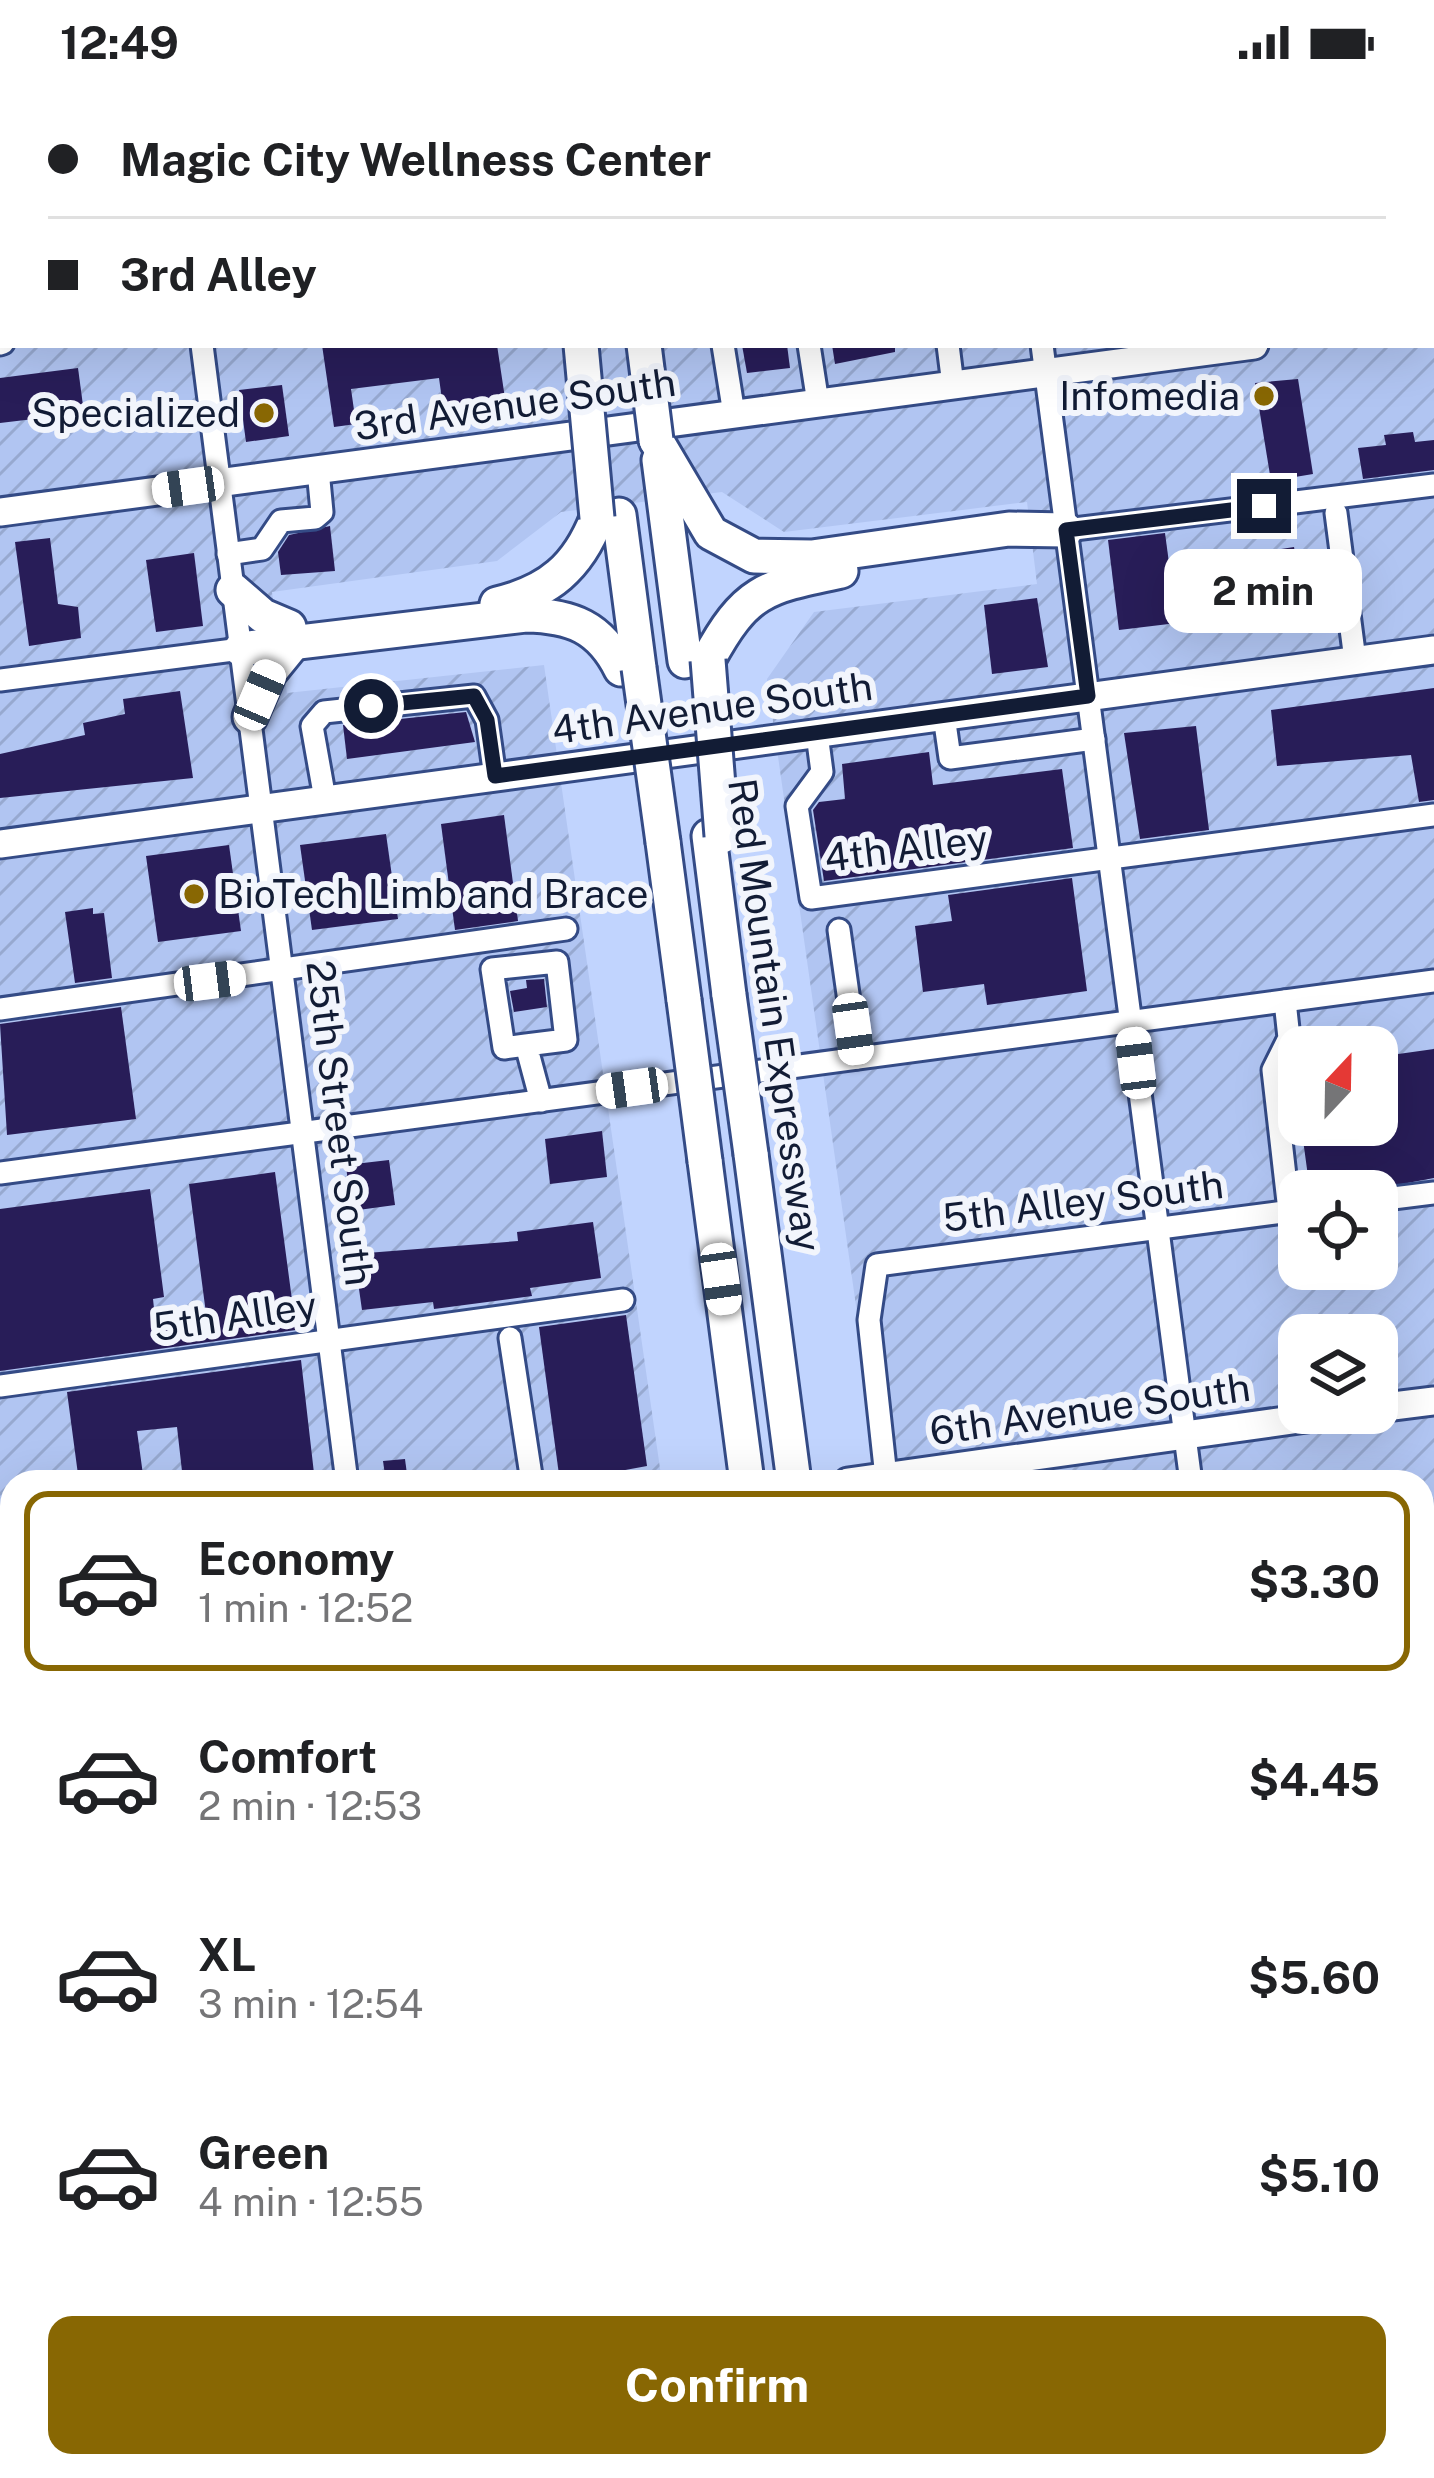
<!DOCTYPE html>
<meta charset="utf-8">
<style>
:root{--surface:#fff;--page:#f6f6f6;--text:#202124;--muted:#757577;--line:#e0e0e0;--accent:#886703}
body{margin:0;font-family:"Public Sans",sans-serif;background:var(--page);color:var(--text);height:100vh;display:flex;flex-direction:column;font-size:45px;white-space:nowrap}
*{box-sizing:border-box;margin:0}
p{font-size:39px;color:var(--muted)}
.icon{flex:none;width:66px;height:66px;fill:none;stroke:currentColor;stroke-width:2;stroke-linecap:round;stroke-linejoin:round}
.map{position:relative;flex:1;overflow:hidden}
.details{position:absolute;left:0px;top:1386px;width:1434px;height:1008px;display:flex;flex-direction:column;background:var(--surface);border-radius:36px 36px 0 0;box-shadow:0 12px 48px #0002}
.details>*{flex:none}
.banner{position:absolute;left:0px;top:0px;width:1434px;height:264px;box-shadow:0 12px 48px #0002;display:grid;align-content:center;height:264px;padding:0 48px;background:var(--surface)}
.needle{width:78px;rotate:22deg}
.tools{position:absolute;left:1278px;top:942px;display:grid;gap:24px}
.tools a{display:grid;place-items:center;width:120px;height:120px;border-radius:24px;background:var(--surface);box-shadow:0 12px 48px #0002;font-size:60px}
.end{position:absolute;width:54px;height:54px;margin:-27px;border:15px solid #121c35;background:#fff;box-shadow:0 0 0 6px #fff}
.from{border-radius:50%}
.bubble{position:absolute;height:84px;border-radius:24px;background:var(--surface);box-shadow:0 12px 48px #0002;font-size:39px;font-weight:700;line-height:84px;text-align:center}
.car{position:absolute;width:36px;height:72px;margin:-36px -18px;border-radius:15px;box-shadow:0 0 9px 3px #0007;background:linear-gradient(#fff 24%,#345 0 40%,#fff 0 76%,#345 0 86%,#fff 0)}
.banner b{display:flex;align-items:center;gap:42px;height:114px;font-size:45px}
.banner b+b{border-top:3px solid var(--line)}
.banner i{width:30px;height:30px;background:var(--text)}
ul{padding:21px 0 0;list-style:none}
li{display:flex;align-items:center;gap:36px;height:180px;margin:0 24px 18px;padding:0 24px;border:6px solid transparent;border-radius:24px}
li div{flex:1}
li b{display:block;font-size:45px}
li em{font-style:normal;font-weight:700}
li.selected{border-color:var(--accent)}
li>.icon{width:108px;height:108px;stroke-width:1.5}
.button{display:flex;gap:24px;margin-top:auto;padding:24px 48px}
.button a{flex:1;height:138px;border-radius:24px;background:var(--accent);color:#fff;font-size:48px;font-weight:700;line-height:138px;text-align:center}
.status{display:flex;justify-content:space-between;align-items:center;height:84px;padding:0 60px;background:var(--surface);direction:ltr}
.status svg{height:33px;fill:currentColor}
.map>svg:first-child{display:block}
.built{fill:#b1c5f2}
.industrial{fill:url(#industrial-furrows);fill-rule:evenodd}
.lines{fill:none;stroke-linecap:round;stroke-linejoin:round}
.canal{stroke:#0dc7d9;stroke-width:21}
.building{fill:#281d58}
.minor-casing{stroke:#344b86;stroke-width:27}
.major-casing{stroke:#344b86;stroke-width:33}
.highway-casing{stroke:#344b86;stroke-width:39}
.minor{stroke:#fff;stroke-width:21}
.major{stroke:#fff;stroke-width:27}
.highway{stroke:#fff;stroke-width:33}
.highway-bridge-casing{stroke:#344b86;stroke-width:39;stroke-linecap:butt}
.highway-bridge{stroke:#fff;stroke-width:33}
.route{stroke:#121c35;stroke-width:15}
.poi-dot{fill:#886703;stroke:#f2f5fc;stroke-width:4.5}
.labels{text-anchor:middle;stroke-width:12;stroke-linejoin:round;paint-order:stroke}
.poi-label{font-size:39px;fill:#121c35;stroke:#f2f5fc;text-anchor:end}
.street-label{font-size:39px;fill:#121c35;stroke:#f2f5fc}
</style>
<div class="status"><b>12:49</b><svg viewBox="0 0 49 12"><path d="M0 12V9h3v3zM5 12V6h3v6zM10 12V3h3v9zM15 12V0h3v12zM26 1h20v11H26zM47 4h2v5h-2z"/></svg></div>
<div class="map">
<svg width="1434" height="2394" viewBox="0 0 1434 2394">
<defs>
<pattern id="industrial-furrows" width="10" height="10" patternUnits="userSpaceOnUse" patternTransform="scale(3)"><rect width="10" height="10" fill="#b1c5f2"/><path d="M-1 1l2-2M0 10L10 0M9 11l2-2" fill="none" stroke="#97a9d0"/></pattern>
</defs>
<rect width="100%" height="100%" fill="#c1d4fe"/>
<path class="built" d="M 1434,2177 L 1434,2394 L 921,2394 L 921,2382 L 1422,2382 L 1422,2178 Z"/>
<path class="industrial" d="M 0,0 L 1434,0 L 1434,1715 L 1422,1717 L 1422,1398 L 881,1398 L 767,595 L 814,528 L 1037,500 L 1027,418 L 784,448 L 722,408 L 561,428 L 497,477 L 272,508 L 287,609 L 544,581 L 662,1398 L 12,1398 L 12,1798 L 0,1706 ZM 3,3 L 1431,3 L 1431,261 L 3,261 ZM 1299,963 L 1377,963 L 1377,1041 L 1299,1041 ZM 1299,1107 L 1377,1107 L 1377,1185 L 1299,1185 ZM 1299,1251 L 1377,1251 L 1377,1329 L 1299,1329 Z"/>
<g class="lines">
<path class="canal" d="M 1434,2229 L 1427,2254 L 1434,2272"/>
</g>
<g class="building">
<path d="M 322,261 L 497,261 L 506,321 L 444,330 L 439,294 L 351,305 L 356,340 L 334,343 Z"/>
<path d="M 742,261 L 787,261 L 790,284 L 747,289 Z"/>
<path d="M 832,261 L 895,261 L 895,268 L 835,280 Z"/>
<path d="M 78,284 L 84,329 L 0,339 L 0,294 Z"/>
<path d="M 1298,295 L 1313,390 L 1271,397 L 1255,299 Z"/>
<path d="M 282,301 L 289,352 L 246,358 L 239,306 Z"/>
<path d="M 1413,348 L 1415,358 L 1434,356 L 1434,386 L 1363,395 L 1358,364 L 1386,361 L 1384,351 Z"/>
<path d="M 330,442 L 335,487 L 281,491 L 278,468 L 289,451 Z"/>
<path d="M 1165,449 L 1177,539 L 1119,546 L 1108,456 Z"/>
<path d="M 50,454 L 58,520 L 78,523 L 81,554 L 29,562 L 15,458 Z"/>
<path d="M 1294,463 L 1305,528 L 1273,535 L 1262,468 Z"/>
<path d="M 194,469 L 203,542 L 156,548 L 146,476 Z"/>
<path d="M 1037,514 L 1048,583 L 992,590 L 984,521 Z"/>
<path d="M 1434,604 L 1434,716 L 1419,718 L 1411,671 L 1277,682 L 1271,626 Z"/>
<path d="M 180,607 L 193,694 L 0,714 L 0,670 L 85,651 L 83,639 L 125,630 L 123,615 Z"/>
<path d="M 466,628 L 475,658 L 347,675 L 343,641 Z"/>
<path d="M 1196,642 L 1209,746 L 1140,755 L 1124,649 Z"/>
<path d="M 929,668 L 933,701 L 1062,685 L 1073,764 L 824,797 L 813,726 L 819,718 L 845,715 L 842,680 Z"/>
<path d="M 504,731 L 518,837 L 455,846 L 441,740 Z"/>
<path d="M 386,750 L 398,835 L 312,846 L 300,761 Z"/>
<path d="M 229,761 L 241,847 L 158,858 L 146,772 Z"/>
<path d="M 1072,794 L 1087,907 L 987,921 L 984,900 L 923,908 L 915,842 L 952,837 L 948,811 Z"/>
<path d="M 93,824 L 93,830 L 104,829 L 112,894 L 75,899 L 65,828 Z"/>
<path d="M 544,895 L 547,923 L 514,928 L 510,907 L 527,904 L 526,896 Z"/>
<path d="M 121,923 L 136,1035 L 7,1051 L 0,940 Z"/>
<path d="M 1434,965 L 1434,1094 L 1365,1107 L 1310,1107 L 1301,1041 L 1377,1041 L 1377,973 Z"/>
<path d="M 602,1047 L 607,1093 L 550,1100 L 545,1055 Z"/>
<path d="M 389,1076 L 395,1121 L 351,1127 L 346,1081 Z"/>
<path d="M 275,1088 L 296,1246 L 0,1287 L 0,1125 L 150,1105 L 164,1213 L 153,1215 L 156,1243 L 207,1237 L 189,1100 Z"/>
<path d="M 593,1138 L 601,1194 L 530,1204 L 532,1212 L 434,1225 L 433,1218 L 362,1226 L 354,1170 L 518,1157 L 517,1148 Z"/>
<path d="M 626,1231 L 647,1382 L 560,1398 L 539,1243 Z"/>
<path d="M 301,1276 L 315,1398 L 183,1396 L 177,1343 L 137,1347 L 144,1398 L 79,1398 L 67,1308 Z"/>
<path d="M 405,1375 L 408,1398 L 386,1398 L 383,1377 Z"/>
</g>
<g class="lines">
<g class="minor-casing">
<g id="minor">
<path d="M 167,0 L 167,3"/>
<path d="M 1007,0 L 1007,3"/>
<path d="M 1427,0 L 1428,3"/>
<path d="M 678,3 L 705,0"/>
<path d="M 1431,30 L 1434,54"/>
<path d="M 0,95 L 3,95"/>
<path d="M 0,260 L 3,259"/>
<path d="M 202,261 L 347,1398"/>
<path d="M 723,261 L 734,330"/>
<path d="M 809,261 L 818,319"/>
<path d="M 948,261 L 953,301"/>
<path d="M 1042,261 L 1191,1398"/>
<path d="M 1336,429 L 1355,576"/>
<path d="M 1066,446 L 1434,401"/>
<path d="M 228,470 L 262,465 L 281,437 L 315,434 L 322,428 L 318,386"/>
<path d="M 0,596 L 241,565"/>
<path d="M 944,632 L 950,674 L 1094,655"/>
<path d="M 817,650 L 822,688 L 797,722 L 811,814 L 1434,731"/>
<path d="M 325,715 L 312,642 L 324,628 L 474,612 L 487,636 L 495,693"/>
<path d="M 839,846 L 857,974"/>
<path d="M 1285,917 L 1289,954 L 1273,986 L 1289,1127"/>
<path d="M 0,925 L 566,845"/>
<path d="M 526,961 L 566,956 L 557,878 L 492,885 L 504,964 L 526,961 L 541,1017"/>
<path d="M 0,1089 L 1434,897"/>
<path d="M 1377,1116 L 1434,1109"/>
<path d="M 510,1254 L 532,1398"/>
<path d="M 0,1302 L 623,1216"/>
<path d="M 886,1393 L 869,1236 L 877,1181 L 1299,1126"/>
<path d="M 1422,1529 L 1434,1527"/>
<path d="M 0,1723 L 12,1722"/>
<path d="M 1422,1740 L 1434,1738"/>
<path d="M 1422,1903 L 1434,1901"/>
<path d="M 1422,1924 L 1434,1935"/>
<path d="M 0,1936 L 12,2028"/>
<path d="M 1422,2133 L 1434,2132"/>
<path d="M 0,2141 L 12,2140"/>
<path d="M 0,2215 L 12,2214"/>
<path d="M 0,2282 L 12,2280"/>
<path d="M 981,2382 L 981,2394"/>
</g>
</g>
<g class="major-casing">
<g id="major">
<path d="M 1431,237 L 1434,237"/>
<path d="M 0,428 L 1254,261"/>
<path d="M 0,760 L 1434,566"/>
<path d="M 1377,1324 L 1434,1317"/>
<path d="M 848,1398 L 1342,1329"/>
<path d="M 0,1512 L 12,1511"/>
<path d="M 0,2352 L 12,2350"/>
<path d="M 60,2382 L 62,2394"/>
</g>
</g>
<g class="highway-casing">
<g id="highway">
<path d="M 559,0 L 559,3"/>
<path d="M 605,0 L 605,3"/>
<path d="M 656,356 L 711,449 L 754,472 L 812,473 L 1009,445 L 1066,446"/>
<path d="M 659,376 L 685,577"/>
<path d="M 619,431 L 639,584"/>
<path d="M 233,506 L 263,532 L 289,543"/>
<path d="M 497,520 C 549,508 578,483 597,434"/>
<path d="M 241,565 L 526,531 C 572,532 600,543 621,585"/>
<path d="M 708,576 C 746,506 764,503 841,487"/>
<path d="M 250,633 L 269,589 L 291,562"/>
<path d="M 709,752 L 729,911"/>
<path d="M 663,758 L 684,916"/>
<path d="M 751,1070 L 794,1398"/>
<path d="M 705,1077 L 747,1398"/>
<path d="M 837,2382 L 837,2394"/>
<path d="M 891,2394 L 898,2382"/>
</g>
</g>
<use href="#minor" class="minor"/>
<use href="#major" class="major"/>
<use href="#highway" class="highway"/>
<g class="highway-bridge-casing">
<g id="highway-bridge">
<path d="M 581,261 L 597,434"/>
<path d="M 644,261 L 656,356"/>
<path d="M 708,576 L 722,752"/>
<path d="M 639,584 L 663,758"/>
<path d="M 729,911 L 751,1070"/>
<path d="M 684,916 L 705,1077"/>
</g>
</g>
<use href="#highway-bridge" class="highway-bridge"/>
</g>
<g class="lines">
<path class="route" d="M 371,622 L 474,612 L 487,636 L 495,692 L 1088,612 L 1066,446 L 1264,422"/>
</g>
<g class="poi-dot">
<circle cx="1264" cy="312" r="12"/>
<circle cx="264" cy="329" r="12"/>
<circle cx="194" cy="810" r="12"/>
</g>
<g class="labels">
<g class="poi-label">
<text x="1240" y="326">Infomedia</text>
<text x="240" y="343">Specialized</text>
<text x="218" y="824" text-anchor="start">BioTech Limb and Brace</text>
</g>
<g class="street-label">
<text transform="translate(515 320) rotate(-8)" y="14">3rd Avenue South</text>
<text transform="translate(712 624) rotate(-8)" y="14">4th Avenue South</text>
<text transform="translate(906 764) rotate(-7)" y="14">4th Alley</text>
<text transform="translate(775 931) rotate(82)" y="14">Red Mountain Expressway</text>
<text transform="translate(340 1039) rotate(83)" y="14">25th Street South</text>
<text transform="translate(1083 1117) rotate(-7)" y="14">5th Alley South</text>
<text transform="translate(235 1232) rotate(-8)" y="14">5th Alley</text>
<text transform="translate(1090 1325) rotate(-8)" y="14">6th Avenue South</text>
</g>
</g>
</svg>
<div class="tools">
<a><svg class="needle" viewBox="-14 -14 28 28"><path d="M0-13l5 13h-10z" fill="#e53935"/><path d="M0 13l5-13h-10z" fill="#757577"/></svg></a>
<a><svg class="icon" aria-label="locate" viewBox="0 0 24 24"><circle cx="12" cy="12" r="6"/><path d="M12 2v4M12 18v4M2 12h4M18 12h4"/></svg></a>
<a><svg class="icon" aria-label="layers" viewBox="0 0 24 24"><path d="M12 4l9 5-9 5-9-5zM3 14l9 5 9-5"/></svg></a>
</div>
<i class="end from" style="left:371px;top:622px"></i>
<i class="end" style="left:1264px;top:422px"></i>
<div class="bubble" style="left:1164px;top:465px;width:198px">2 min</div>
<i class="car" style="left:188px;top:403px;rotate:262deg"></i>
<i class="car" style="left:260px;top:611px;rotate:23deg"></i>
<i class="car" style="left:210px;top:897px;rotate:83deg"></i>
<i class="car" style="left:853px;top:945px;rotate:172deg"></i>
<i class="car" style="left:1136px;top:979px;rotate:353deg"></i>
<i class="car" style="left:632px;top:1004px;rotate:262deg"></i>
<i class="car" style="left:721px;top:1195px;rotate:172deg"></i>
<div class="banner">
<b><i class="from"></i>Magic City Wellness Center</b>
<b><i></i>3rd Alley</b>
</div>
<section class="details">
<ul>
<li class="selected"><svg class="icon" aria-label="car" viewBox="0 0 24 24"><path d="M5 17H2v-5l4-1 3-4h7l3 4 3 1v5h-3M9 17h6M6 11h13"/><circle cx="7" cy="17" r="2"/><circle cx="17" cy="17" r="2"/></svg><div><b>Economy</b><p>1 min · 12:52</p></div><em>$3.30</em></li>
<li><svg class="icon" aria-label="car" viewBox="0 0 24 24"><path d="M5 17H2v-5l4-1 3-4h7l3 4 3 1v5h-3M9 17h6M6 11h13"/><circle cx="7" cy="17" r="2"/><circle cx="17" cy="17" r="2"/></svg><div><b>Comfort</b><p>2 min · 12:53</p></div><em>$4.45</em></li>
<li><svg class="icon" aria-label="car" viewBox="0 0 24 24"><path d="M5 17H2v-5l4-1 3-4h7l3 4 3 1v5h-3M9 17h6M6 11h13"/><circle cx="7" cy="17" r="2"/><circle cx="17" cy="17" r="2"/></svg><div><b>XL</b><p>3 min · 12:54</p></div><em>$5.60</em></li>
<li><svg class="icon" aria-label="car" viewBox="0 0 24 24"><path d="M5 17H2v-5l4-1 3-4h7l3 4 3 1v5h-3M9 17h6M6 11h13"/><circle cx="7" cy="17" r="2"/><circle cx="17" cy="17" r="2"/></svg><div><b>Green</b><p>4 min · 12:55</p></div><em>$5.10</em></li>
</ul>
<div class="button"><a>Confirm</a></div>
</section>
</div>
